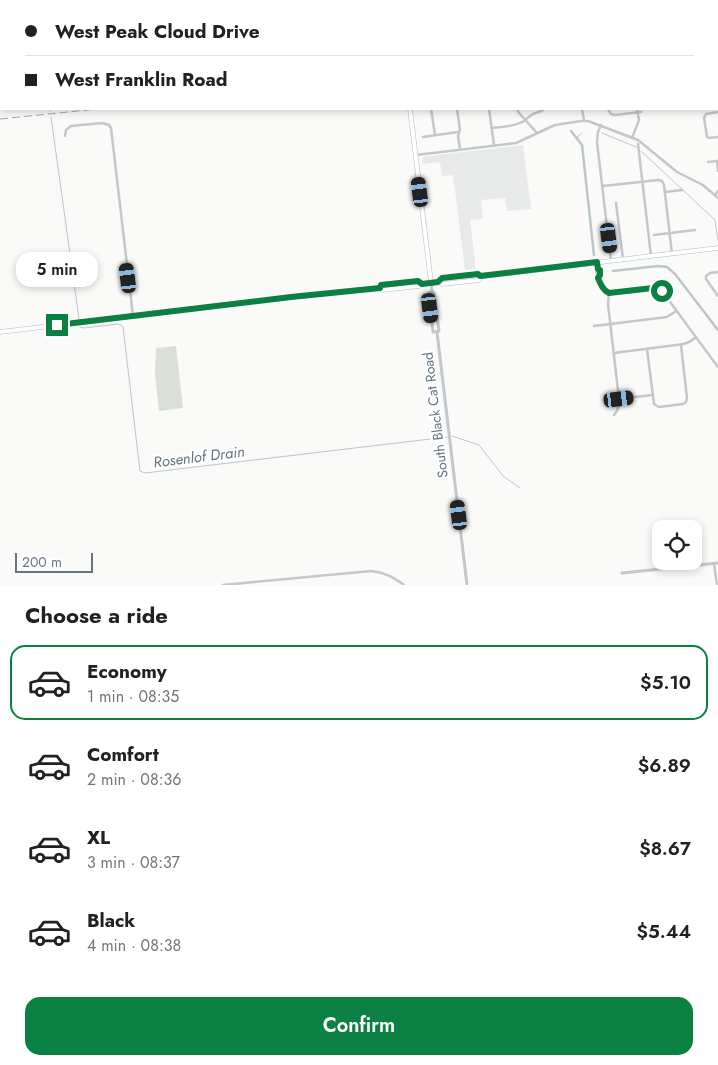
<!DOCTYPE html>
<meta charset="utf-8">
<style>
:root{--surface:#fff;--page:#f2f2f2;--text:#202124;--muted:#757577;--line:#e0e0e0;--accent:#0b8043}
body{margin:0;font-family:Jost,sans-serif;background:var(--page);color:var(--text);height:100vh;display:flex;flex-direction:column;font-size:19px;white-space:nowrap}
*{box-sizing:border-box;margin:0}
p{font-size:16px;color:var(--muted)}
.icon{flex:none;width:28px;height:28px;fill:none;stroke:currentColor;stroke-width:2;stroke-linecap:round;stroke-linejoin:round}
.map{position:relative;height:585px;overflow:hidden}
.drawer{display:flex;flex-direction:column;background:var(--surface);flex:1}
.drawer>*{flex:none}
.banner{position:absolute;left:0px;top:0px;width:719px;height:110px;box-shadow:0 2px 8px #0003;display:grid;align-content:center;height:110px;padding:0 25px;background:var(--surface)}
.buttons{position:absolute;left:652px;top:520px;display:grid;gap:10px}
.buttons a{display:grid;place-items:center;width:50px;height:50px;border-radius:10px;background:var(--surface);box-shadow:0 2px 8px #0003;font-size:25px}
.scale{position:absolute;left:15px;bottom:12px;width:78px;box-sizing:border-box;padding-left:5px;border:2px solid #657683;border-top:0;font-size:14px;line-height:18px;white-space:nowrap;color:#657683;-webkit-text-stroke:4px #fff;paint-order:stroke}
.end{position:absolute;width:22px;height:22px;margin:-11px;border:6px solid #0b8043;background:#fff;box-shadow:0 0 0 2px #fff}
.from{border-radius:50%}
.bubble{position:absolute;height:35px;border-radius:15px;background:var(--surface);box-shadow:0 2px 8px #0003;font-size:16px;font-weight:600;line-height:35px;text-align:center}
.car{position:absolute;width:15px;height:30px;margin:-15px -8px;border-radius:6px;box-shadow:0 0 4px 1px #0007;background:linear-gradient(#222 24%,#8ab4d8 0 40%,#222 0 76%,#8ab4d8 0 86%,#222 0)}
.banner b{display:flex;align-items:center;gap:18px;height:48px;font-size:19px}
.banner b+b{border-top:1px solid var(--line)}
.banner i{width:12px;height:12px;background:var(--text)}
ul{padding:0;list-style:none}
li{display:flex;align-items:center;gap:15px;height:75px;margin:0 10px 8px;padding:0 15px;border:2px solid transparent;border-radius:15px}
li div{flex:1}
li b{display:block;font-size:19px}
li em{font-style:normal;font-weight:600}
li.current{border-color:var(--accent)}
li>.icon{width:45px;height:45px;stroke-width:1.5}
h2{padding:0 25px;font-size:22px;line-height:60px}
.cta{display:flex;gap:10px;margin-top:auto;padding:10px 25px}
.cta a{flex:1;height:58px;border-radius:15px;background:var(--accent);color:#fff;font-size:20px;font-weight:600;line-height:58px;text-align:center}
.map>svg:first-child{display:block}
.built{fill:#e8e9e9}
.green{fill:#dadfd7}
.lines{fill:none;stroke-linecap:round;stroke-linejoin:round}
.stream{stroke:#bbc7cb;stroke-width:1}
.canal{stroke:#bbc7cb;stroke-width:2.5}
.secondary-casing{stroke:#b3babf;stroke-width:5}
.minor{stroke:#c3c8cc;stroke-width:2.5}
.tertiary{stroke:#c3c8cc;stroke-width:3}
.secondary{stroke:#fff;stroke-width:4}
.rail{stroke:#a2aab0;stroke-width:1;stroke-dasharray:8 4;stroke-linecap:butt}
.route{stroke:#0b8043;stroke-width:6}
.labels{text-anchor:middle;stroke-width:5;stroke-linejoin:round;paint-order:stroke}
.street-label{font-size:14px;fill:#657683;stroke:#fff}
.water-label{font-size:15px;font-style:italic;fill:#60757c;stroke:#fff}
</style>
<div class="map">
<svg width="718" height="585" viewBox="0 0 718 585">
<rect width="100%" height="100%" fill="#fafaf8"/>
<path class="built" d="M 523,145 L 531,209 L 507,211 L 505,198 L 481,200 L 483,219 L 470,220 L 476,269 L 465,270 L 453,175 L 442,176 L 440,162 L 423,164 L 422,160 L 423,157 L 446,154 Z"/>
<path class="green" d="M 176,346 L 183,408 L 159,411 L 155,374 L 156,348 Z"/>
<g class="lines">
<g class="stream">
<path d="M 50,109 L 50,111"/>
<path d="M 51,117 L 79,319"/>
<path d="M 602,133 L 636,147"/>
<path d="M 576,138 L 582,133"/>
<path d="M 641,151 L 715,220 L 718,240"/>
<path d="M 80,327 L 84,328 L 118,324 L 121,325 L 123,327 L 140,471 L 145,473 L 447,437"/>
<path d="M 452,436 L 479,445 L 503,476 L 520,488"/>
</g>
<g class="canal">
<path d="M 574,0 L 575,1"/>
<path d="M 0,15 L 1,15"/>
<path d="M 718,94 L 718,95"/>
<path d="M 571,131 L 582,145 L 594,255"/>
<path d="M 613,271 L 658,266 L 667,267 L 675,274 L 718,330"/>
</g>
<g class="secondary-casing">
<g id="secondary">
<path d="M 397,0 L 397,1"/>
<path d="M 410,109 L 431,282"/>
<path d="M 480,276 L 479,280 L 442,284 L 437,282 L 442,278 L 478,274 L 480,276 L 485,276 L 718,248"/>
<path d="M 422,284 L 418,281 L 381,285 L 380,288 L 382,290 L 419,286 L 422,284 L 433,282"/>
<path d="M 0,332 L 291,297 L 380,288"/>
</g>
</g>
<g class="minor">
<path d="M 373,0 L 373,1"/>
<path d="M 420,0 L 421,1"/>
<path d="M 447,0 L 447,1"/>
<path d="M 599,0 L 600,1 L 601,0"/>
<path d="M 651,0 L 651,1"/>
<path d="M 681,0 L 681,1"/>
<path d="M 711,0 L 711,1"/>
<path d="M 162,1 L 166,0"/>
<path d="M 431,109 L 435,135"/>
<path d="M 457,109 L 460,130 L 458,136 L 460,149"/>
<path d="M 489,109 L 494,145"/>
<path d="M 517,109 L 519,113 L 537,133"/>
<path d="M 582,109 L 584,120"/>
<path d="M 608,109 L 611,114 L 615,115 L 641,112"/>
<path d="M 718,112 L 706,114 L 704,118 L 707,137 L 709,138 L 718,137"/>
<path d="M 601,125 L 598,132 L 597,142 L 611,261"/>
<path d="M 492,128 C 502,127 514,127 524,121 C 527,119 530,115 533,114 C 538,112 541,112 544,109"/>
<path d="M 65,136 L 66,130 L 71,126 L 102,123 L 109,125 L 111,128 L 133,316"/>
<path d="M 423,137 L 458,132"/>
<path d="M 632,138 L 639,120 L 637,109"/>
<path d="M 638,144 L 651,256"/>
<path d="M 416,155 L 516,143 L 555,125 L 581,121 L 588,121 L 638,140 L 677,172 L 703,185 L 718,198"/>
<path d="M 717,161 L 718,171"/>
<path d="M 708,162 L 718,161"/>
<path d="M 603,186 L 658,180 L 662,181 L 664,185 L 672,254"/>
<path d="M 665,192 L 682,190"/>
<path d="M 715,195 L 718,191"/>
<path d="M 616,203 L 623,259"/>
<path d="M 654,235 L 695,230"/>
<path d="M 597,263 L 598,269 L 596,270 L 597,276 L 599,278 L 600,275 L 600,269 L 598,269"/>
<path d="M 718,272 L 710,273 L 706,276 L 706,279 L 718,296"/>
<path d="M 599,278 C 601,285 603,290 609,293 L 608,304 L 619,399 C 619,406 619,409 614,415"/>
<path d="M 609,293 L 653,288 L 657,289 L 662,291 L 718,367"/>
<path d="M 594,326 L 667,317 L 676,311"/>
<path d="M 647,349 L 654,404 L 659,407 L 683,404 L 686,402 L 687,398 L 681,345"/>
<path d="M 614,353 L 684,344 L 691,341 L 696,337"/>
<path d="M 619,399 L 652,395"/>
<path d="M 714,564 L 717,585"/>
<path d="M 223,585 L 371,571 C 384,572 393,577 404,585"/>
</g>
<g class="tertiary">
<path d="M 431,282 L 432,291 L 434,293 L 439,331 L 433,332 L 428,294 L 432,291"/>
<path d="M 437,332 L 467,585"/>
<path d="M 622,573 L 718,563"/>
</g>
<use href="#secondary" class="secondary"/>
<path class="rail" d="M 0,119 L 97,109"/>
</g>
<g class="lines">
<path class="route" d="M 57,325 L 291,297 L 380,288 L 381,285 L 418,281 L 422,284 L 438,282 L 442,278 L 478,274 L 480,276 L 597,262 L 598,269 L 600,270 L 600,275 L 598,278 C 601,285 603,290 609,293 L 653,288 L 657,288 L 662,291"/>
</g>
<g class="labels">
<g class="street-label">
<text transform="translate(435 415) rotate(-97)" y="5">South Black Cat Road</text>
</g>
<g class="water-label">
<text transform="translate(199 457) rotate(-7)" y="5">Rosenlof Drain</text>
</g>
</g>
</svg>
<div class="buttons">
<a><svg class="icon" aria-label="locate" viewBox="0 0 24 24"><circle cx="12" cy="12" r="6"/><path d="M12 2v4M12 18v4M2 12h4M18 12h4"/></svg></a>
</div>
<div class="scale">200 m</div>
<i class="end from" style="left:662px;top:291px"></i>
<i class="end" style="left:57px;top:325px"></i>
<div class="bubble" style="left:16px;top:252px;width:82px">5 min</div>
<i class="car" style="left:420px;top:192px;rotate:353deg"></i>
<i class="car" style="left:609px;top:238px;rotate:173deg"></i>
<i class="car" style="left:128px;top:278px;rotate:353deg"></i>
<i class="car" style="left:430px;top:308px;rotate:173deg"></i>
<i class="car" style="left:619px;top:399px;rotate:83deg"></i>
<i class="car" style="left:459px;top:515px;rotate:353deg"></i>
<div class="banner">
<b><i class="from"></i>West Peak Cloud Drive</b>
<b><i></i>West Franklin Road</b>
</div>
</div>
<section class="drawer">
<h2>Choose a ride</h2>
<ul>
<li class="current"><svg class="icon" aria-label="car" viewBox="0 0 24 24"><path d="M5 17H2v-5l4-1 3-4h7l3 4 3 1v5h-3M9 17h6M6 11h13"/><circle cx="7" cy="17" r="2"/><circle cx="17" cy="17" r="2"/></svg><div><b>Economy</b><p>1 min · 08:35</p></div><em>$5.10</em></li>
<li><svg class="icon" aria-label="car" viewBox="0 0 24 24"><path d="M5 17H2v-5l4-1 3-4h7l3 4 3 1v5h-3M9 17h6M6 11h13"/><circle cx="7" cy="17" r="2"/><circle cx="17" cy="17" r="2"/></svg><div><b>Comfort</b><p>2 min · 08:36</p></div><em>$6.89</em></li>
<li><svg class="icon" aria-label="car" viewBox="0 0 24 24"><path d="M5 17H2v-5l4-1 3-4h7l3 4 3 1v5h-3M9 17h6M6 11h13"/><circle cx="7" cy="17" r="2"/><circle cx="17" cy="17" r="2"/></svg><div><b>XL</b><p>3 min · 08:37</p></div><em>$8.67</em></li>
<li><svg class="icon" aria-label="car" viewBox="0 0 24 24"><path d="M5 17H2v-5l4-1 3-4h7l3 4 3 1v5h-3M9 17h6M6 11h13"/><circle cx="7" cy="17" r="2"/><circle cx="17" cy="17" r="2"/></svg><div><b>Black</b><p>4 min · 08:38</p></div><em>$5.44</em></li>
</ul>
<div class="cta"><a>Confirm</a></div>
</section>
